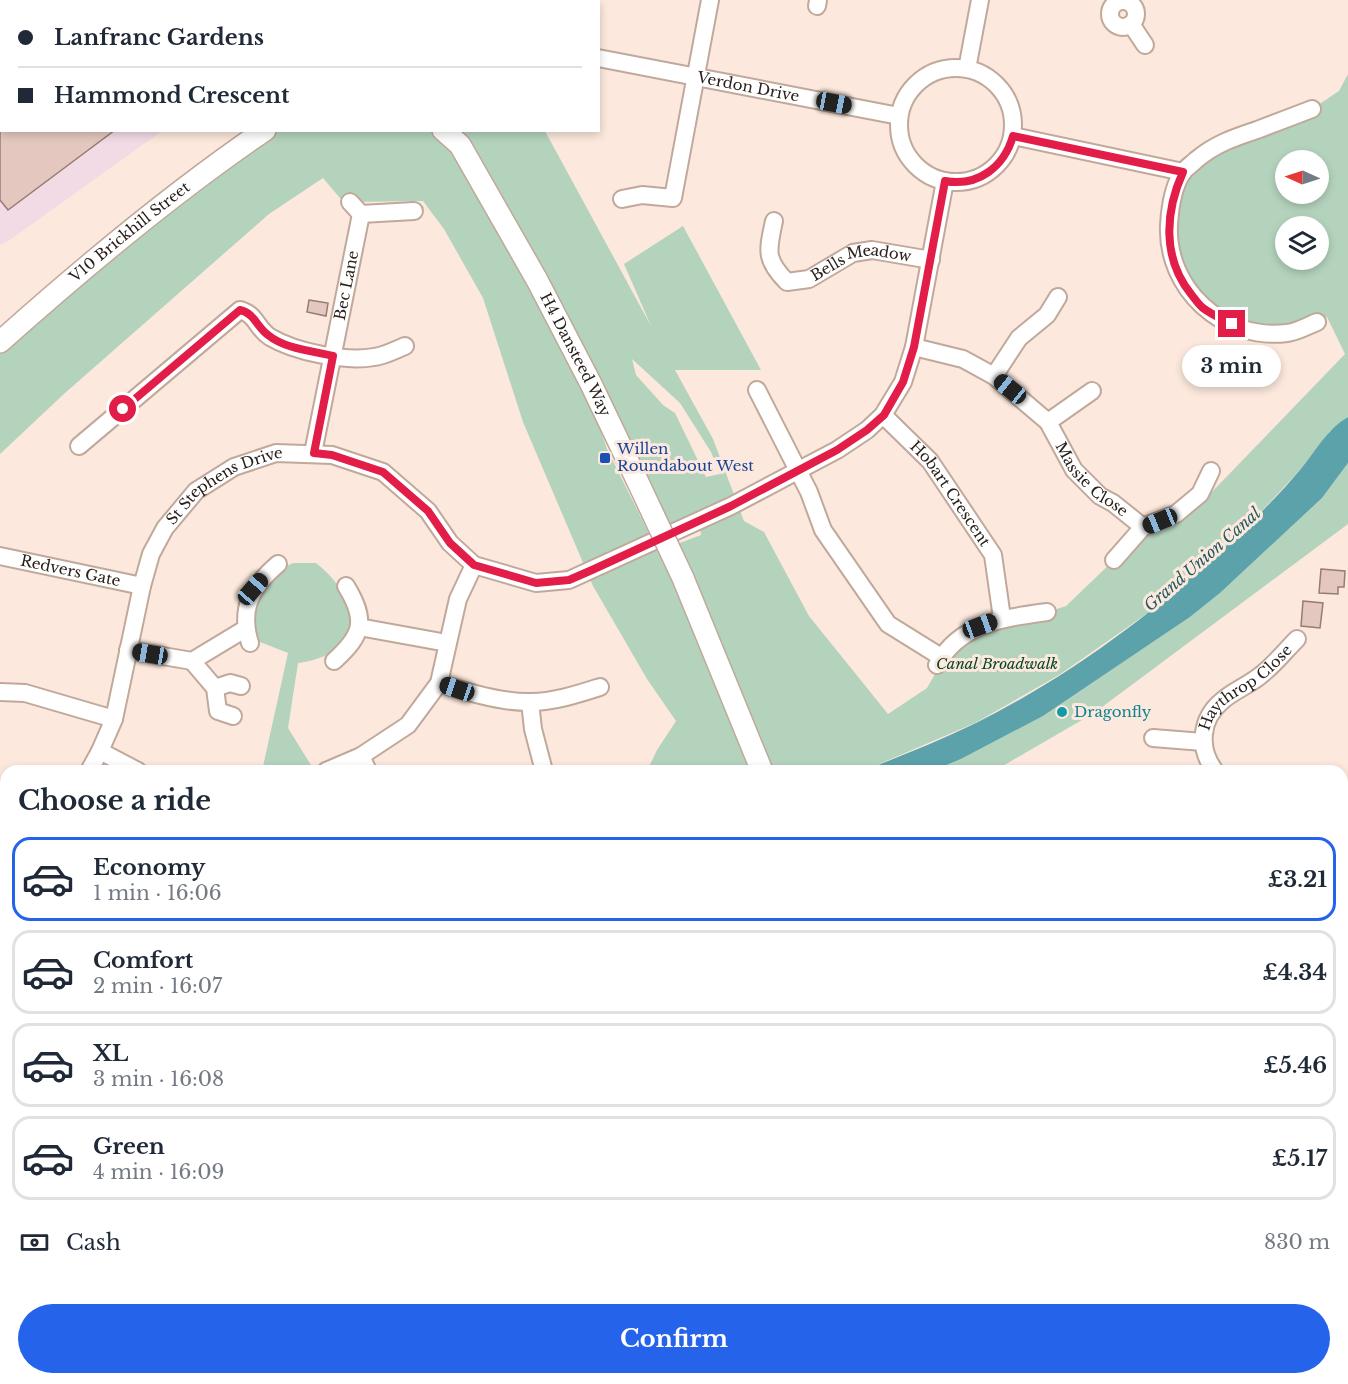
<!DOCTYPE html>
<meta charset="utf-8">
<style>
:root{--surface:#fff;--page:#f2f2f3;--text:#1f2937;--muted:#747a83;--line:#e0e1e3;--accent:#2563eb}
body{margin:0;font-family:"Libre Baskerville",serif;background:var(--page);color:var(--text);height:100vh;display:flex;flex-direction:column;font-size:22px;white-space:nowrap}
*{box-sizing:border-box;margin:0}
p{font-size:20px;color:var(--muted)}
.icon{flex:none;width:33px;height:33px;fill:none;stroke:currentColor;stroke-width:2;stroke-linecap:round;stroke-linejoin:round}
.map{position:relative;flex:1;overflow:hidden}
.sheet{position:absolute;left:0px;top:765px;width:1348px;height:620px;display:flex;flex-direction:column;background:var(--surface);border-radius:18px 18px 0 0;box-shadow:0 3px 9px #0003}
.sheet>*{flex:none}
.guide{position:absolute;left:0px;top:0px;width:600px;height:132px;box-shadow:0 3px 9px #0003;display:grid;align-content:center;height:132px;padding:0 18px;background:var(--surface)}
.needle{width:39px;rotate:273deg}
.buttons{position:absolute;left:1275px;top:150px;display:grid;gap:12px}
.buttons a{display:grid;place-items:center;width:54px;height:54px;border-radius:50%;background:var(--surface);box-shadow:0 3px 9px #0003;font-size:30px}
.end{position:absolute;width:27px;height:27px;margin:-14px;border:8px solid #e11d48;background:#fff;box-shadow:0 0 0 3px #fff}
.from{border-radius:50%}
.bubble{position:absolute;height:42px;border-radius:21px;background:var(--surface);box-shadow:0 3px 9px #0003;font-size:20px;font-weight:700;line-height:42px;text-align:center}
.car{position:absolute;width:18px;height:36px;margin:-18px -9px;border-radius:8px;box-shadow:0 0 4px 2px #0007;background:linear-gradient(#222 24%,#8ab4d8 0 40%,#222 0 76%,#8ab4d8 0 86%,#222 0)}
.guide b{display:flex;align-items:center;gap:21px;height:57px;font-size:22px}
.guide b+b{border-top:2px solid var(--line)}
.guide i{width:15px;height:15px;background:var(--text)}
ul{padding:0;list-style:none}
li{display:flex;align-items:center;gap:18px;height:84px;margin:0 12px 9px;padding:0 6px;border:3px solid var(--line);border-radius:18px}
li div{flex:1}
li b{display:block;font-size:22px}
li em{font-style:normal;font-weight:700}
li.active{border-color:var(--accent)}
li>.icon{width:54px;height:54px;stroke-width:1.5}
h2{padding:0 18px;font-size:27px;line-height:72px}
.pay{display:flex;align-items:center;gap:15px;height:66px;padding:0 18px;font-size:22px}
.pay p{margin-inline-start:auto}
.button{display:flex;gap:12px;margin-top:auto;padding:12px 18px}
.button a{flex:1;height:69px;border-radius:36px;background:var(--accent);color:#fff;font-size:24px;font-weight:700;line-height:69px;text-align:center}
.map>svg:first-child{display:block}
.industrial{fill:#f3dbe5}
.green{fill:#b4d3bd;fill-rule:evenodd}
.water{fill:#5ba2aa}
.building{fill:#e4c8bf;stroke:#967c74;stroke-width:1.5}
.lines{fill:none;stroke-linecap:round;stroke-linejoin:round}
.minor-casing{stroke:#c0a99b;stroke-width:20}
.tertiary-casing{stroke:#c0a99b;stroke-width:24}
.minor{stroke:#fff;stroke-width:16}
.tertiary{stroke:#fff;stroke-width:21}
.tertiary-bridge-casing{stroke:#c0a99b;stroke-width:24;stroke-linecap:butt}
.tertiary-bridge{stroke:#fff;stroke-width:21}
.route{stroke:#e11d48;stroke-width:8}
.transit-dot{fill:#1a4fb4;stroke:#fce8dc;stroke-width:2}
.culture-dot{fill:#0f9aa8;stroke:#fce8dc;stroke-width:2}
.labels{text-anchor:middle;stroke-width:6;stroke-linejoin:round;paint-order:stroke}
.street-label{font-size:15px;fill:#2a211c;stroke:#fce8dc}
.transit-label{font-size:15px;fill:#164399;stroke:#fce8dc;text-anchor:start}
.park-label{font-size:15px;font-style:italic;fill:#064626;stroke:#fce8dc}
.culture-label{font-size:15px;fill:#0d838f;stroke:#fce8dc;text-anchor:start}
.water-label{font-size:16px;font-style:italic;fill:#1e5a61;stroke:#fce8dc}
</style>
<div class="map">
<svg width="1348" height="1384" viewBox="0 0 1348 1384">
<rect width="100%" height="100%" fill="#fce8dc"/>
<path class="industrial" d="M 0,0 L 291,0 L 2,2 L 2,130 L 162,131 L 7,242 L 0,245 Z"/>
<g class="green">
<path d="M 1348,74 L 1348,417 L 1330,431 L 1299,471 L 1257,516 L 1192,577 L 1155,608 L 1059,675 L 975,723 L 863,771 L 647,771 L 657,750 L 676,721 L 647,679 L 593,586 L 523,422 L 483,298 L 444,229 L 423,201 L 350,202 L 345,204 L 323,178 L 269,214 L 65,393 L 0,454 L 0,342 L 265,131 L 437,131 L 454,147 L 527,277 L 594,411 L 607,449 L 671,578 L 727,712 L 669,547 L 701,535 L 699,520 L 663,535 L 460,145 L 461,131 L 545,131 L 651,326 L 624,264 L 683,226 L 761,370 L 675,370 L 713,439 L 744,521 L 764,532 L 809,616 L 888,714 L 927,688 L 935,674 L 936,667 L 955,642 L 1066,606 L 1114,560 L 1143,527 L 1207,497 L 1345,354 L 1327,317 L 1288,333 L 1216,316 L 1171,256 L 1175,189 L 1209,149 L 1312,109 L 1339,91 ZM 1286,160 L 1318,160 L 1318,194 L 1286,194 ZM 1286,226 L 1318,226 L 1318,260 L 1286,260 ZM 632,359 L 680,403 L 711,452 L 720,474 L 706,477 L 675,413 L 663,405 L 636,375 Z"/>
<path d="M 1348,463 L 1348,524 L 1094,713 L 994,771 L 932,771 L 961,759 L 1043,716 L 1190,617 L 1220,593 L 1322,498 Z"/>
<path d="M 293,563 L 316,563 C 363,600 366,654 298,663 L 288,728 L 314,770 L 262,771 L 288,653 L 255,640 L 250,606 L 278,570 Z"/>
<path d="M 0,795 L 6,795 L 6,917 L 0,912 Z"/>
<path d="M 1225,1378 L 1227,1384 L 1006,1384 L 1002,1379 Z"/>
<path d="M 117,1379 L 156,1379 L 156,1384 L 118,1384 Z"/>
<path d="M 185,1379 L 234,1379 L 234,1384 L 186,1384 Z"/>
</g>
<g class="water">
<path d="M 1348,417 L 1348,463 L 1322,498 L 1220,593 L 1190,617 L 1043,716 L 961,759 L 932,771 L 863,771 C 901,756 939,741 976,723 C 1068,677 1152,615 1227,545 C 1252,522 1278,496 1300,470 C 1315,452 1327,429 1348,417 Z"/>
<path d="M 156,1379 L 185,1379 L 186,1384 L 156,1384 Z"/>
</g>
<g class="building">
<path d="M 0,130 L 115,130 L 8,210 L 0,200 Z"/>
<path d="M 309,300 L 328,303 L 326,316 L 307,312 Z"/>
<path d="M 1321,569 L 1345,571 L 1344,587 L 1338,587 L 1338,594 L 1319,593 Z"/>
<path d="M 1303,601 L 1323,603 L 1320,628 L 1301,626 Z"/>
</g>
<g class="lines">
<g class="minor-casing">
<g id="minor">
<circle cx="1123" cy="14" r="13"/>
<path d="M 817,6 L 818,0"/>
<path d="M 1131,24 L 1145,45"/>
<path id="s1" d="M 598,58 L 899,116"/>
<circle cx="956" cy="125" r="57"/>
<path d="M 967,69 L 980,0"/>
<path d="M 1312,109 C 1294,116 1275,123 1257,130 C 1233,138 1215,144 1196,160 C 1192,164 1186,168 1183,172 C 1173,186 1170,208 1169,225 C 1166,288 1222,341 1287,333 C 1297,332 1307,326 1317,322"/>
<path d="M 1013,136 L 1183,172"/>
<path d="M 622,199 L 642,195 L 673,198 L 710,0"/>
<path d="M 350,202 L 361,214 L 414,211"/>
<path id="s2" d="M 774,221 C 768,250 764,259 787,282 L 809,279 L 853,253 L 872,250 L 931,260"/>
<path id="s3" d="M 914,347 L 963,359 L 994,376 L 1048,422 L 1074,470 L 1100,496 L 1113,503 L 1143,527"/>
<path d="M 994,376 L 1019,338 L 1047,315 L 1058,297"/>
<path d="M 757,390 L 809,492 L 823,530 L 888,624 L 941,657"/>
<path id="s4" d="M 883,415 L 930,461 L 993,555 L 1002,618"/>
<path d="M 1048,422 L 1092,391"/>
<path d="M 79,446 L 240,310 C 256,314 257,329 270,337 C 295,352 345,362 374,357 C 384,356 395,350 405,346"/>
<path id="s5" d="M 313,453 L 361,214"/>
<path id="s6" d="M 0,556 L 142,586"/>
<path d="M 1114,560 L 1143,527 L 1176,514 L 1200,494 L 1211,471"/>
<path d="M 359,627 L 447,643"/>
<path d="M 250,643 C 239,608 252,586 278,564"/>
<path d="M 128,650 L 192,661 L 245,629"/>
<path d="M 192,661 L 215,688 L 218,711 L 233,716"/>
<path d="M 334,661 C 363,635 367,620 346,586"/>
<path d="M 937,665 C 960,623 1004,618 1047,612"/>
<path d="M 439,683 C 466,692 502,703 531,702 C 554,702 578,694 600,687"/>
<path d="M 215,688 L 230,683 L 241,686"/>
<path d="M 0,692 L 25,693 L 114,719"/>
<path d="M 530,702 L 533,729 L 544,771"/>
<path d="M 1153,738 L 1203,742"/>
<path d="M 100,751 L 138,771"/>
<path d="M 361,756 L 368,771"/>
<path id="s7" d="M 89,771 L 100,751 L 114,719 L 142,586 L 151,554 L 165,528 L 196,491 L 234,467 L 276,453 L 332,455 L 383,472 L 428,511 L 450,543 L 474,565 L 536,583 L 569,580 L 731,506 L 837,450 L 867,430 L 883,415 L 903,382 L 914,347 L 945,181"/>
<path d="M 326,771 L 361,756 L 408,725 L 439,683 L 458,599 L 474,565"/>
<path id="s8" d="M 1215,771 C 1198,749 1200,719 1222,701 C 1233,691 1249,685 1261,675 C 1274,665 1285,651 1297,639"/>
<path d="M 0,795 L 6,795"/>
<path d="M 1342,878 L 1348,879"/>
<path d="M 0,913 L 6,917"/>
<path d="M 1342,1002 L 1348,979"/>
<path d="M 1342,1029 L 1348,1030"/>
<path d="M 0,1155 L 6,1119"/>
<path d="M 0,1346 L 6,1343"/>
<path d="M 0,1376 L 4,1384"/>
<path d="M 736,1378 L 737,1384"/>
<path d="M 854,1378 L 855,1384"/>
<path d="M 945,1378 L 948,1384"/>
<path d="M 1227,1378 L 1229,1384"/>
<path d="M 373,1384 L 374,1378"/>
<path d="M 453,1384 L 455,1378"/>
</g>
</g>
<g class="tertiary-casing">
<g id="tertiary">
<path d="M 348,0 L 348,2"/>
<path d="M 453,0 L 455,2"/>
<path d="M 368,2 L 369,0"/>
<path d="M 511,2 L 513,0"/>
<path id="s9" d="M 443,130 L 460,145 L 537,280 L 591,384 L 636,478"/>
<path id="s10" d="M 0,342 C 84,267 171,194 265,130"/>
<path d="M 683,578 L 762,771"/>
<path d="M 1047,1378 L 1050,1384"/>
</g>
</g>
<use href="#minor" class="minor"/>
<use href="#tertiary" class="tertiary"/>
<g class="tertiary-bridge-casing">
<path id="tertiary-bridge" d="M 636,478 L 683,578"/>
</g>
<use href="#tertiary-bridge" class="tertiary-bridge"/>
</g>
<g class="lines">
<path class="route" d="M 123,409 L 240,310 C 254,313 257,327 268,335 C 285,349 313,351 333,356 L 314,453 L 332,455 L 383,472 L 428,511 L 450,543 L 474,565 L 536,583 L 569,580 L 592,570 L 731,506 L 837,450 L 867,430 L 884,415 L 903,382 L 914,347 L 945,181 C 978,187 1004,167 1013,136 L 1183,172 C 1165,212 1162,258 1191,294 C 1195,299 1199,305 1203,308 C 1212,315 1222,319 1232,324"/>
</g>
<rect class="transit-dot" x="599" y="452" width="12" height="12" rx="3"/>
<circle class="culture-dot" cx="1062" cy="712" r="6"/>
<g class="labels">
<g class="street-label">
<text dy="5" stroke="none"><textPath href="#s1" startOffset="153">Verdon Drive</textPath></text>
<text dy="5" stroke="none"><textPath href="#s10" startOffset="170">V10 Brickhill Street</textPath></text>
<text dy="5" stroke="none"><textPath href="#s2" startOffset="146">Bells Meadow</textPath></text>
<text dy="5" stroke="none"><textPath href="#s5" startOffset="171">Bec Lane</textPath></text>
<text dy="5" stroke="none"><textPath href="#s9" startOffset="262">H4 Dansteed Way</textPath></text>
<text dy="5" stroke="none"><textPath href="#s3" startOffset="230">Massie Close</textPath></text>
<text dy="5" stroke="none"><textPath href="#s7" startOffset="332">St Stephens Drive</textPath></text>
<text dy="5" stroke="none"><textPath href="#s4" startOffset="104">Hobart Crescent</textPath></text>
<text dy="5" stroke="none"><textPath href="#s6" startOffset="72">Redvers Gate</textPath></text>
<text dy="5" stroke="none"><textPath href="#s8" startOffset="104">Haythrop Close</textPath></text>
</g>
<g class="transit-label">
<text x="617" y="454">Willen<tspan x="617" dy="17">Roundabout West</tspan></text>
</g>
<g class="park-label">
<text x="997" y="669">Canal Broadwalk</text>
</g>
<g class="culture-label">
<text x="1074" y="717">Dragonfly</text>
</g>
<g class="water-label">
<text transform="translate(1202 559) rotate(-41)" y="6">Grand Union Canal</text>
</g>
</g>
</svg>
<div class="buttons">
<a><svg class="needle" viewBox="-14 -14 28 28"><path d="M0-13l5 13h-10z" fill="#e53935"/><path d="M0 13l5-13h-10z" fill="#747a83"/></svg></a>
<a><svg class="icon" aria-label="layers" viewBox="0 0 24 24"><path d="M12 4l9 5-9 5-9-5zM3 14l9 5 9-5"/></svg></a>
</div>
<i class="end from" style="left:123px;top:409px"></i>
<i class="end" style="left:1232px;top:324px"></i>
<div class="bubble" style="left:1182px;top:345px;width:99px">3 min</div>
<i class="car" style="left:834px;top:103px;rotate:101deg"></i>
<i class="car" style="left:1010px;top:389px;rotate:309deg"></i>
<i class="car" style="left:1160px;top:521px;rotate:248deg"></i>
<i class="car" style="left:253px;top:589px;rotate:41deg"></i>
<i class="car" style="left:980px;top:626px;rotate:70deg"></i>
<i class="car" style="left:150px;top:654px;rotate:280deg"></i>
<i class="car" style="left:457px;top:689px;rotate:289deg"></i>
<div class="guide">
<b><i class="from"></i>Lanfranc Gardens</b>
<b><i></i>Hammond Crescent</b>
</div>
<section class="sheet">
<h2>Choose a ride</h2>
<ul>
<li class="active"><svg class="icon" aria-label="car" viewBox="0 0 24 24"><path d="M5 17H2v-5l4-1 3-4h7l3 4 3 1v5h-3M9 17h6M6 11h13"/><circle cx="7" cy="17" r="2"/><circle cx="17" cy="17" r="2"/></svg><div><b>Economy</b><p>1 min · 16:06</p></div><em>£3.21</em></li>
<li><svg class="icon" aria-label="car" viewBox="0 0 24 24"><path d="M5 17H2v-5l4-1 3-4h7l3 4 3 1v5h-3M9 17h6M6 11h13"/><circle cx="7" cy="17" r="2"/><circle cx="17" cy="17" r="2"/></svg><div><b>Comfort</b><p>2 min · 16:07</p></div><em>£4.34</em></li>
<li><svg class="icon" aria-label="car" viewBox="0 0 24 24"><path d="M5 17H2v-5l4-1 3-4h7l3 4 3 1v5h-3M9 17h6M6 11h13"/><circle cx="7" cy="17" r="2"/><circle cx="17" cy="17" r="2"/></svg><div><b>XL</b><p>3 min · 16:08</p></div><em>£5.46</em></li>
<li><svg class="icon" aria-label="car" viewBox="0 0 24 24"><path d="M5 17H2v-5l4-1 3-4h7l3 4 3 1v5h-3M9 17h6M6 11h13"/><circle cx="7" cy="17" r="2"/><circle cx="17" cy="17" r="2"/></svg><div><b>Green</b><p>4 min · 16:09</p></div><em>£5.17</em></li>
</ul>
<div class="pay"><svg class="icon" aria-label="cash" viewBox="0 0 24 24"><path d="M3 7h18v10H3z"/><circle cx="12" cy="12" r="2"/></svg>Cash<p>830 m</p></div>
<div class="button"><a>Confirm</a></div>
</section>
</div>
